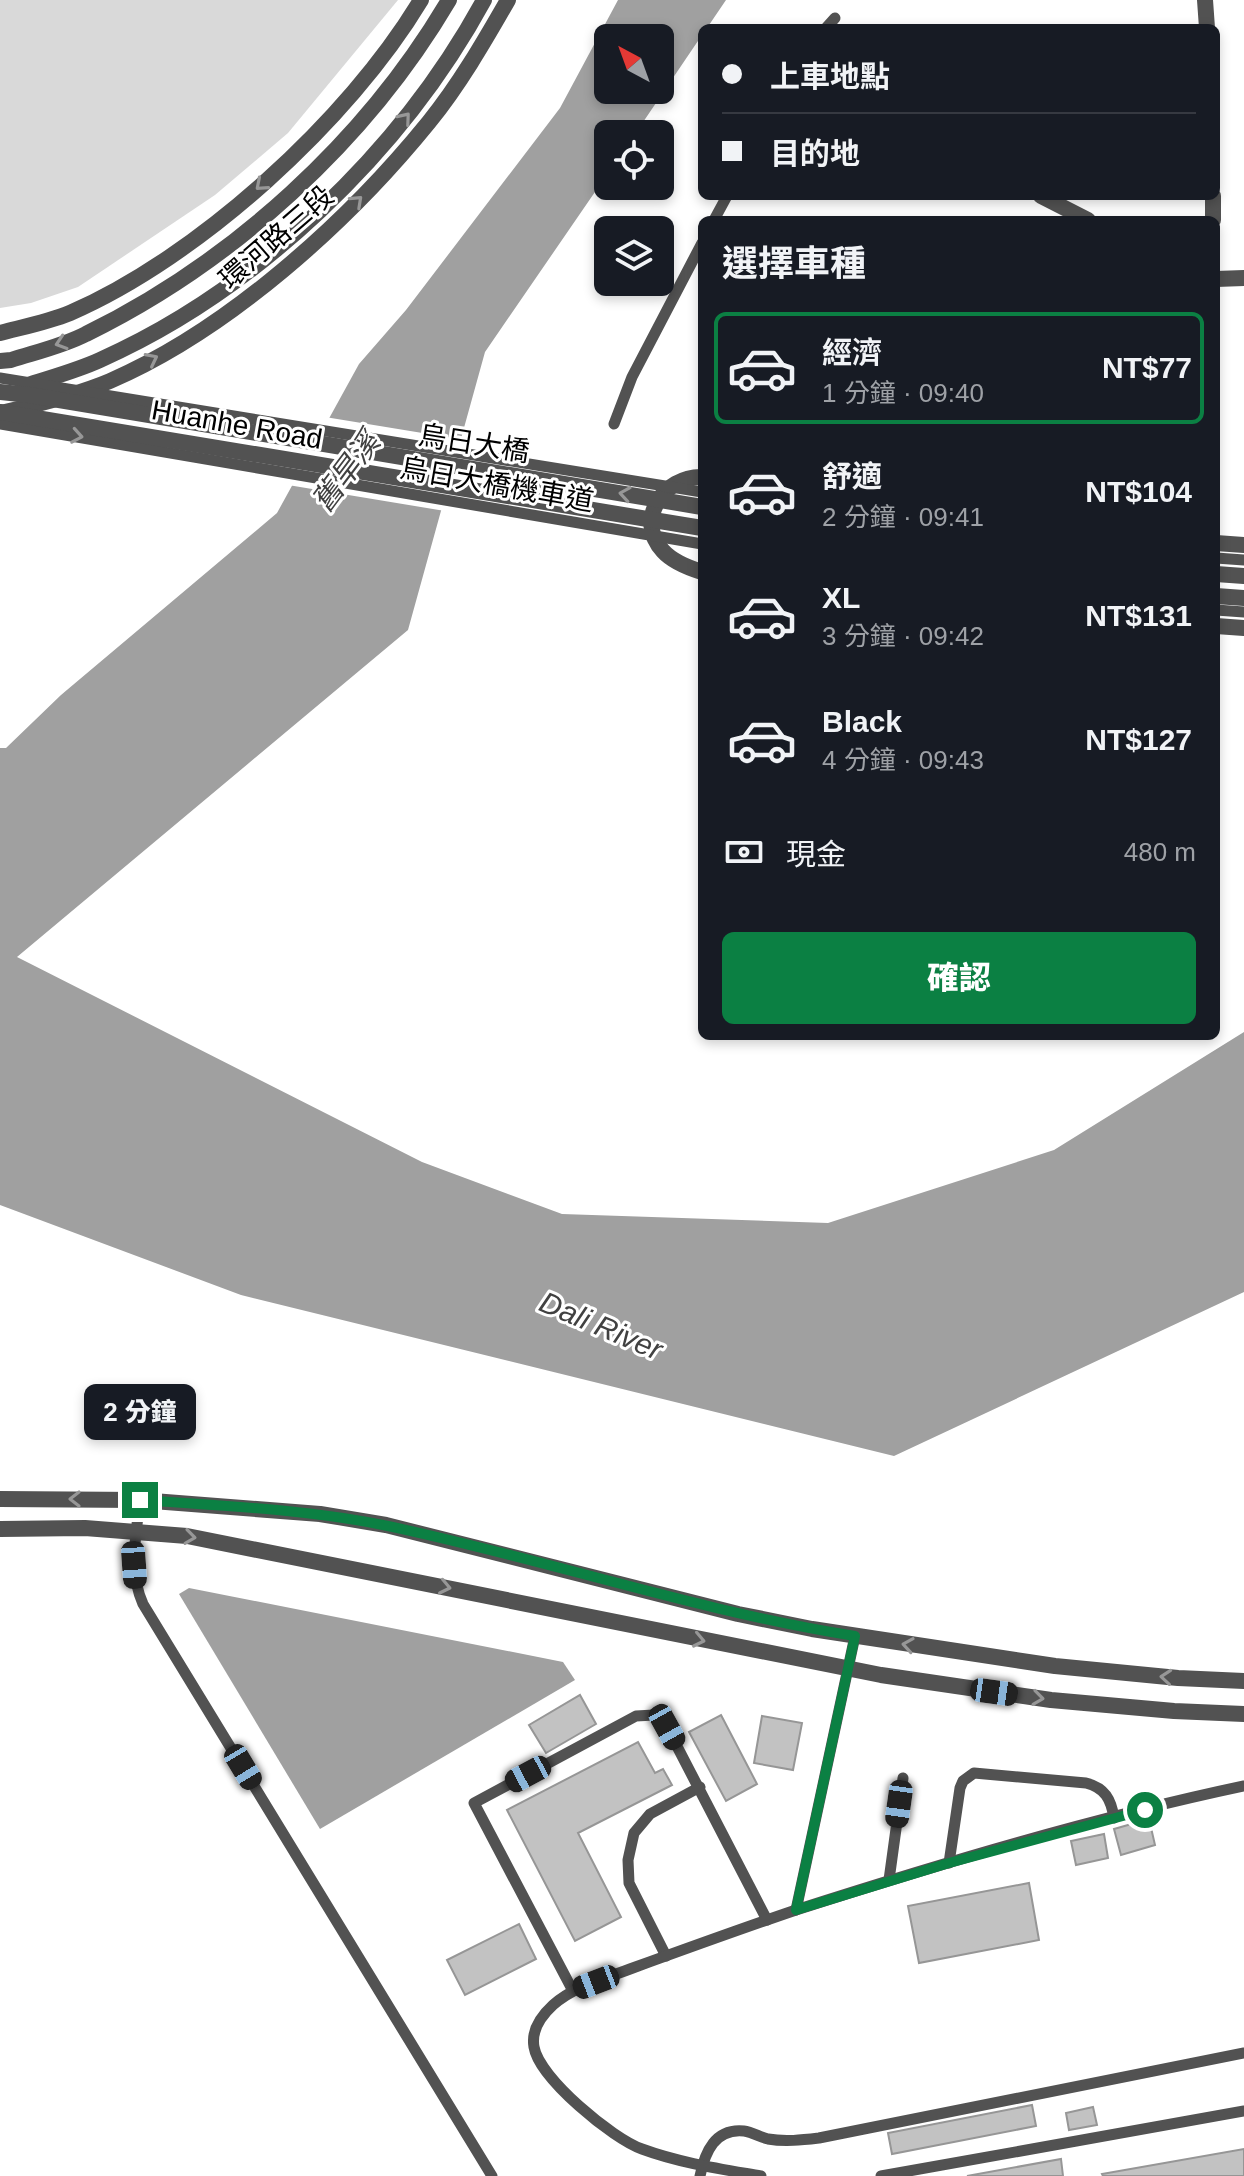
<!DOCTYPE html>
<html lang="zh-TW">
<meta charset="utf-8">
<style>
:root{--surface:#171b24;--page:#20242c;--text:#f1f3f6;--muted:#9ea1a6;--line:#363941;--accent:#0b8043}
body{margin:0;font-family:Arial,"Noto Sans TC",sans-serif;background:var(--page);color:var(--text);height:100vh;display:flex;flex-direction:column;font-size:30px;white-space:nowrap}
*{box-sizing:border-box;margin:0}
p{font-size:26px;color:var(--muted)}
.icon{flex:none;width:44px;height:44px;fill:none;stroke:currentColor;stroke-width:2;stroke-linecap:round;stroke-linejoin:round}
.map{position:relative;flex:1;overflow:hidden}
.panel{position:absolute;left:698px;top:216px;width:522px;height:824px;display:flex;flex-direction:column;background:var(--surface);border-radius:12px;box-shadow:0 4px 12px #0003}
.panel>*{flex:none}
.banner{position:absolute;left:698px;top:24px;width:522px;height:176px;border-radius:12px;box-shadow:0 4px 12px #0003;display:grid;align-content:center;height:176px;padding:0 24px;background:var(--surface)}
.needle{width:52px;rotate:319deg}
.tools{position:absolute;left:594px;top:24px;display:grid;gap:16px}
.tools a{display:grid;place-items:center;width:80px;height:80px;border-radius:12px;background:var(--surface);box-shadow:0 4px 12px #0003;font-size:40px}
.end{position:absolute;width:36px;height:36px;margin:-18px;border:10px solid #0b8043;background:#fff;box-shadow:0 0 0 4px #fff}
.from{border-radius:50%}
.bubble{position:absolute;height:56px;border-radius:12px;background:var(--surface);box-shadow:0 4px 12px #0003;font-size:26px;font-weight:800;line-height:56px;text-align:center}
.car{position:absolute;width:24px;height:48px;margin:-24px -12px;border-radius:10px;box-shadow:0 0 6px 2px #0007;background:linear-gradient(#222 24%,#8ab4d8 0 40%,#222 0 76%,#8ab4d8 0 86%,#222 0)}
.banner b{display:flex;align-items:center;gap:28px;height:76px;font-size:30px}
.banner b+b{border-top:2px solid var(--line)}
.banner i{width:20px;height:20px;background:var(--text)}
ul{padding:0;list-style:none}
li{display:flex;align-items:center;gap:24px;height:112px;margin:0 16px 12px;padding:0 8px;border:4px solid transparent;border-radius:12px}
li div{flex:1}
li b{display:block;font-size:30px}
li em{font-style:normal;font-weight:800}
li.selected{border-color:var(--accent)}
li>.icon{width:72px;height:72px;stroke-width:1.5}
h2{padding:0 24px;font-size:36px;line-height:96px}
.pay{display:flex;align-items:center;gap:20px;height:88px;padding:0 24px;font-size:30px}
.pay p{margin-inline-start:auto}
.cta{display:flex;gap:16px;margin-top:auto;padding:16px 24px}
.cta a{flex:1;height:92px;border-radius:12px;background:var(--accent);color:#fff;font-size:32px;font-weight:800;line-height:92px;text-align:center}
.map>svg:first-child{display:block}
.green{fill:#d9d9d9}
.water{fill:#a0a0a0;fill-rule:evenodd}
.pier{fill:#fff}
.building{fill:#c2c2c2;stroke:#969696;stroke-width:2}
.lines{fill:none;stroke-linecap:round;stroke-linejoin:round}
.service{stroke:#525252;stroke-width:11}
.minor{stroke:#525252;stroke-width:16}
.tertiary{stroke:#525252;stroke-width:16}
.service-bridge{stroke:#525252;stroke-width:11}
.tertiary-bridge{stroke:#525252;stroke-width:16}
.oneway{stroke:#979797}
.route{stroke:#0b8043;stroke-width:10}
.labels{text-anchor:middle;stroke-width:6;stroke-linejoin:round;paint-order:stroke}
.street-label{font-size:28px;fill:#000;stroke:#fff}
.water-label{font-size:30px;font-style:italic;fill:#414141;stroke:#fff}
</style>
<div class="map">
<svg width="1244" height="2176" viewBox="0 0 1244 2176">
<rect width="100%" height="100%" fill="#fff"/>
<path class="green" d="M 0,0 L 398,0 L 288,133 L 215,195 L 78,287 L 31,303 L 0,308 Z"/>
<g class="water">
<path d="M 618,0 L 726,0 L 707,28 L 702,28 L 702,35 L 635,134 L 608,134 L 608,173 L 485,352 L 408,630 L 17,957 L 422,1162 L 562,1214 L 828,1223 L 1054,1150 L 1244,1032 L 1244,1292 L 894,1456 L 241,1295 L 0,1205 L 0,748 L 6,748 L 61,695 L 277,513 L 359,364 L 406,310 L 560,108 ZM 608,38 L 660,38 L 660,90 L 608,90 Z"/>
<path d="M 189,1588 L 563,1662 L 575,1680 L 320,1829 L 179,1594 Z"/>
</g>
<path class="pier" d="M 325,417 L 465,440 L 445,511 L 288,485 Z"/>
<g class="building">
<path d="M 580,1695 L 596,1724 L 546,1753 L 529,1725 Z"/>
<path d="M 721,1715 L 757,1784 L 726,1801 L 689,1732 Z"/>
<path d="M 762,1716 L 802,1723 L 793,1770 L 754,1763 Z"/>
<path d="M 638,1742 L 655,1773 L 663,1769 L 672,1785 L 578,1833 L 621,1917 L 575,1941 L 507,1810 Z"/>
<path d="M 1149,1819 L 1155,1845 L 1121,1855 L 1114,1829 Z"/>
<path d="M 1104,1834 L 1108,1858 L 1076,1865 L 1071,1841 Z"/>
<path d="M 1029,1883 L 1039,1940 L 919,1963 L 908,1906 Z"/>
<path d="M 519,1924 L 536,1959 L 465,1995 L 447,1960 Z"/>
<path d="M 1032,2105 L 1036,2126 L 892,2154 L 888,2133 Z"/>
<path d="M 1093,2107 L 1097,2125 L 1069,2130 L 1066,2113 Z"/>
<path d="M 1244,2149 L 1244,2176 L 1103,2176 L 1102,2174 Z"/>
<path d="M 1061,2159 L 1063,2176 L 967,2176 Z"/>
</g>
<g class="lines">
<g class="service">
<path d="M 826,28 L 835,18"/>
<path d="M 714,220 L 727,196"/>
<path d="M 614,424 L 632,377 L 702,243"/>
<path d="M 1216,558 L 1244,560"/>
<path d="M 1216,610 L 1244,612"/>
<path d="M 140,1500 C 136,1537 128,1570 143,1604 L 492,2176"/>
<path d="M 855,1636 L 796,1910 C 943,1863 1093,1818 1244,1786"/>
<path d="M 949,1863 L 960,1788 L 963,1781 L 974,1773 L 1086,1783 C 1105,1788 1111,1799 1114,1818"/>
<path d="M 889,1880 L 903,1778"/>
<path d="M 666,1956 L 629,1883 L 628,1860 L 634,1833 L 650,1814 L 700,1787"/>
<path d="M 573,1991 L 474,1803 L 636,1716 L 654,1715 L 667,1727 L 767,1920"/>
<path d="M 700,2176 C 705,2152 715,2128 744,2131 C 752,2132 760,2137 768,2139 C 785,2142 802,2140 819,2138 L 1244,2053"/>
<path d="M 761,2176 C 721,2169 680,2163 642,2149 C 613,2139 539,2078 534,2047 C 531,2030 541,2016 553,2005 C 574,1986 604,1979 630,1969 C 685,1949 740,1929 796,1910"/>
<path d="M 881,2176 L 1244,2111"/>
</g>
<g class="minor">
<path d="M 1205,0 L 1207,28"/>
<path d="M 1041,196 L 1088,220"/>
<path d="M 1213,196 L 1213,220"/>
<path d="M 1216,279 L 1244,278"/>
<path d="M 0,333 C 23,327 48,322 70,313 C 199,257 349,120 421,0"/>
<path d="M 0,361 L 11,360 C 36,352 63,346 86,334 C 233,262 366,141 449,0"/>
<path d="M 25,386 C 49,378 76,371 100,360 C 257,290 402,151 484,0"/>
<path d="M 5,412 C 40,404 77,395 110,381 C 228,330 348,222 429,122 C 459,85 484,42 508,0"/>
<path d="M 702,477 C 664,476 634,520 663,551 C 672,561 689,568 702,572"/>
<path d="M 1216,543 L 1244,545"/>
<path d="M 1216,626 L 1244,628"/>
<path d="M 0,1499 L 140,1500 L 320,1514 L 386,1525 L 738,1614 L 812,1629 L 1055,1666 L 1178,1678 L 1244,1681"/>
<path d="M 0,1529 L 85,1528 L 187,1536 L 881,1675 L 1051,1700 L 1174,1711 L 1244,1714"/>
</g>
<g class="tertiary">
<path d="M 1216,574 L 1244,576"/>
<path d="M 1216,596 L 1244,598"/>
</g>
<g class="service-bridge">
<path d="M 0,378 L 702,492"/>
<path d="M 0,424 L 702,544"/>
</g>
<g class="tertiary-bridge">
<path d="M 0,392 L 29,395 L 702,507"/>
<path d="M 0,412 L 702,528"/>
</g>
</g>
<defs><path id="oneway-chevron" d="M-2-3.5L2.5 0L-2 3.5" fill="none" stroke-width="1.6" stroke-linecap="round" stroke-linejoin="round" transform="scale(2)"/></defs>
<g class="oneway">
<use href="#oneway-chevron" transform="translate(405 118) rotate(-50)"/>
<use href="#oneway-chevron" transform="translate(261 185) rotate(139)"/>
<use href="#oneway-chevron" transform="translate(357 201) rotate(-43)"/>
<use href="#oneway-chevron" transform="translate(61 343) rotate(162)"/>
<use href="#oneway-chevron" transform="translate(152 359) rotate(-27)"/>
<use href="#oneway-chevron" transform="translate(77 436) rotate(10)"/>
<use href="#oneway-chevron" transform="translate(625 494) rotate(-171)"/>
<use href="#oneway-chevron" transform="translate(75 1499) rotate(-180)"/>
<use href="#oneway-chevron" transform="translate(190 1537) rotate(8)"/>
<use href="#oneway-chevron" transform="translate(445 1587) rotate(12)"/>
<use href="#oneway-chevron" transform="translate(699 1640) rotate(12)"/>
<use href="#oneway-chevron" transform="translate(908 1645) rotate(-171)"/>
<use href="#oneway-chevron" transform="translate(1166 1677) rotate(-175)"/>
<use href="#oneway-chevron" transform="translate(1038 1698) rotate(8)"/>
</g>
<g class="lines">
<path class="route" d="M 140,1500 C 223,1506 307,1509 388,1526 C 545,1559 697,1611 855,1636 L 796,1910 L 949,1863 L 1145,1810"/>
</g>
<g class="labels">
<g class="street-label">
<text transform="translate(276 237) rotate(-41)" y="10">環河路三段</text>
<text transform="translate(237 424) rotate(10)" y="10">Huanhe Road</text>
<text transform="translate(474 443) rotate(9)" y="10">烏日大橋</text>
<text transform="translate(497 484) rotate(10)" y="10">烏日大橋機車道</text>
</g>
<g class="water-label">
<text transform="translate(346 472) rotate(-53)" y="10">舊旱溪</text>
<text transform="translate(601 1326) rotate(23)" y="10">Dali River</text>
</g>
</g>
</svg>
<div class="tools">
<a><svg class="needle" viewBox="-14 -14 28 28"><path d="M0-13l5 13h-10z" fill="#e53935"/><path d="M0 13l5-13h-10z" fill="#9ea1a6"/></svg></a>
<a><svg class="icon" aria-label="locate" viewBox="0 0 24 24"><circle cx="12" cy="12" r="6"/><path d="M12 2v4M12 18v4M2 12h4M18 12h4"/></svg></a>
<a><svg class="icon" aria-label="layers" viewBox="0 0 24 24"><path d="M12 4l9 5-9 5-9-5zM3 14l9 5 9-5"/></svg></a>
</div>
<i class="end from" style="left:1145px;top:1810px"></i>
<i class="end" style="left:140px;top:1500px"></i>
<div class="bubble" style="left:84px;top:1384px;width:112px">2 分鐘</div>
<i class="car" style="left:134px;top:1565px;rotate:176deg"></i>
<i class="car" style="left:994px;top:1692px;rotate:98deg"></i>
<i class="car" style="left:667px;top:1727px;rotate:151deg"></i>
<i class="car" style="left:243px;top:1767px;rotate:149deg"></i>
<i class="car" style="left:528px;top:1774px;rotate:242deg"></i>
<i class="car" style="left:899px;top:1804px;rotate:188deg"></i>
<i class="car" style="left:596px;top:1982px;rotate:249deg"></i>
<div class="banner">
<b><i class="from"></i>上車地點</b>
<b><i></i>目的地</b>
</div>
<section class="panel">
<h2>選擇車種</h2>
<ul>
<li class="selected"><svg class="icon" aria-label="car" viewBox="0 0 24 24"><path d="M5 17H2v-5l4-1 3-4h7l3 4 3 1v5h-3M9 17h6M6 11h13"/><circle cx="7" cy="17" r="2"/><circle cx="17" cy="17" r="2"/></svg><div><b>經濟</b><p>1 分鐘 · 09:40</p></div><em>NT$77</em></li>
<li><svg class="icon" aria-label="car" viewBox="0 0 24 24"><path d="M5 17H2v-5l4-1 3-4h7l3 4 3 1v5h-3M9 17h6M6 11h13"/><circle cx="7" cy="17" r="2"/><circle cx="17" cy="17" r="2"/></svg><div><b>舒適</b><p>2 分鐘 · 09:41</p></div><em>NT$104</em></li>
<li><svg class="icon" aria-label="car" viewBox="0 0 24 24"><path d="M5 17H2v-5l4-1 3-4h7l3 4 3 1v5h-3M9 17h6M6 11h13"/><circle cx="7" cy="17" r="2"/><circle cx="17" cy="17" r="2"/></svg><div><b>XL</b><p>3 分鐘 · 09:42</p></div><em>NT$131</em></li>
<li><svg class="icon" aria-label="car" viewBox="0 0 24 24"><path d="M5 17H2v-5l4-1 3-4h7l3 4 3 1v5h-3M9 17h6M6 11h13"/><circle cx="7" cy="17" r="2"/><circle cx="17" cy="17" r="2"/></svg><div><b>Black</b><p>4 分鐘 · 09:43</p></div><em>NT$127</em></li>
</ul>
<div class="pay"><svg class="icon" aria-label="cash" viewBox="0 0 24 24"><path d="M3 7h18v10H3z"/><circle cx="12" cy="12" r="2"/></svg>現金<p>480 m</p></div>
<div class="cta"><a>確認</a></div>
</section>
</div>
